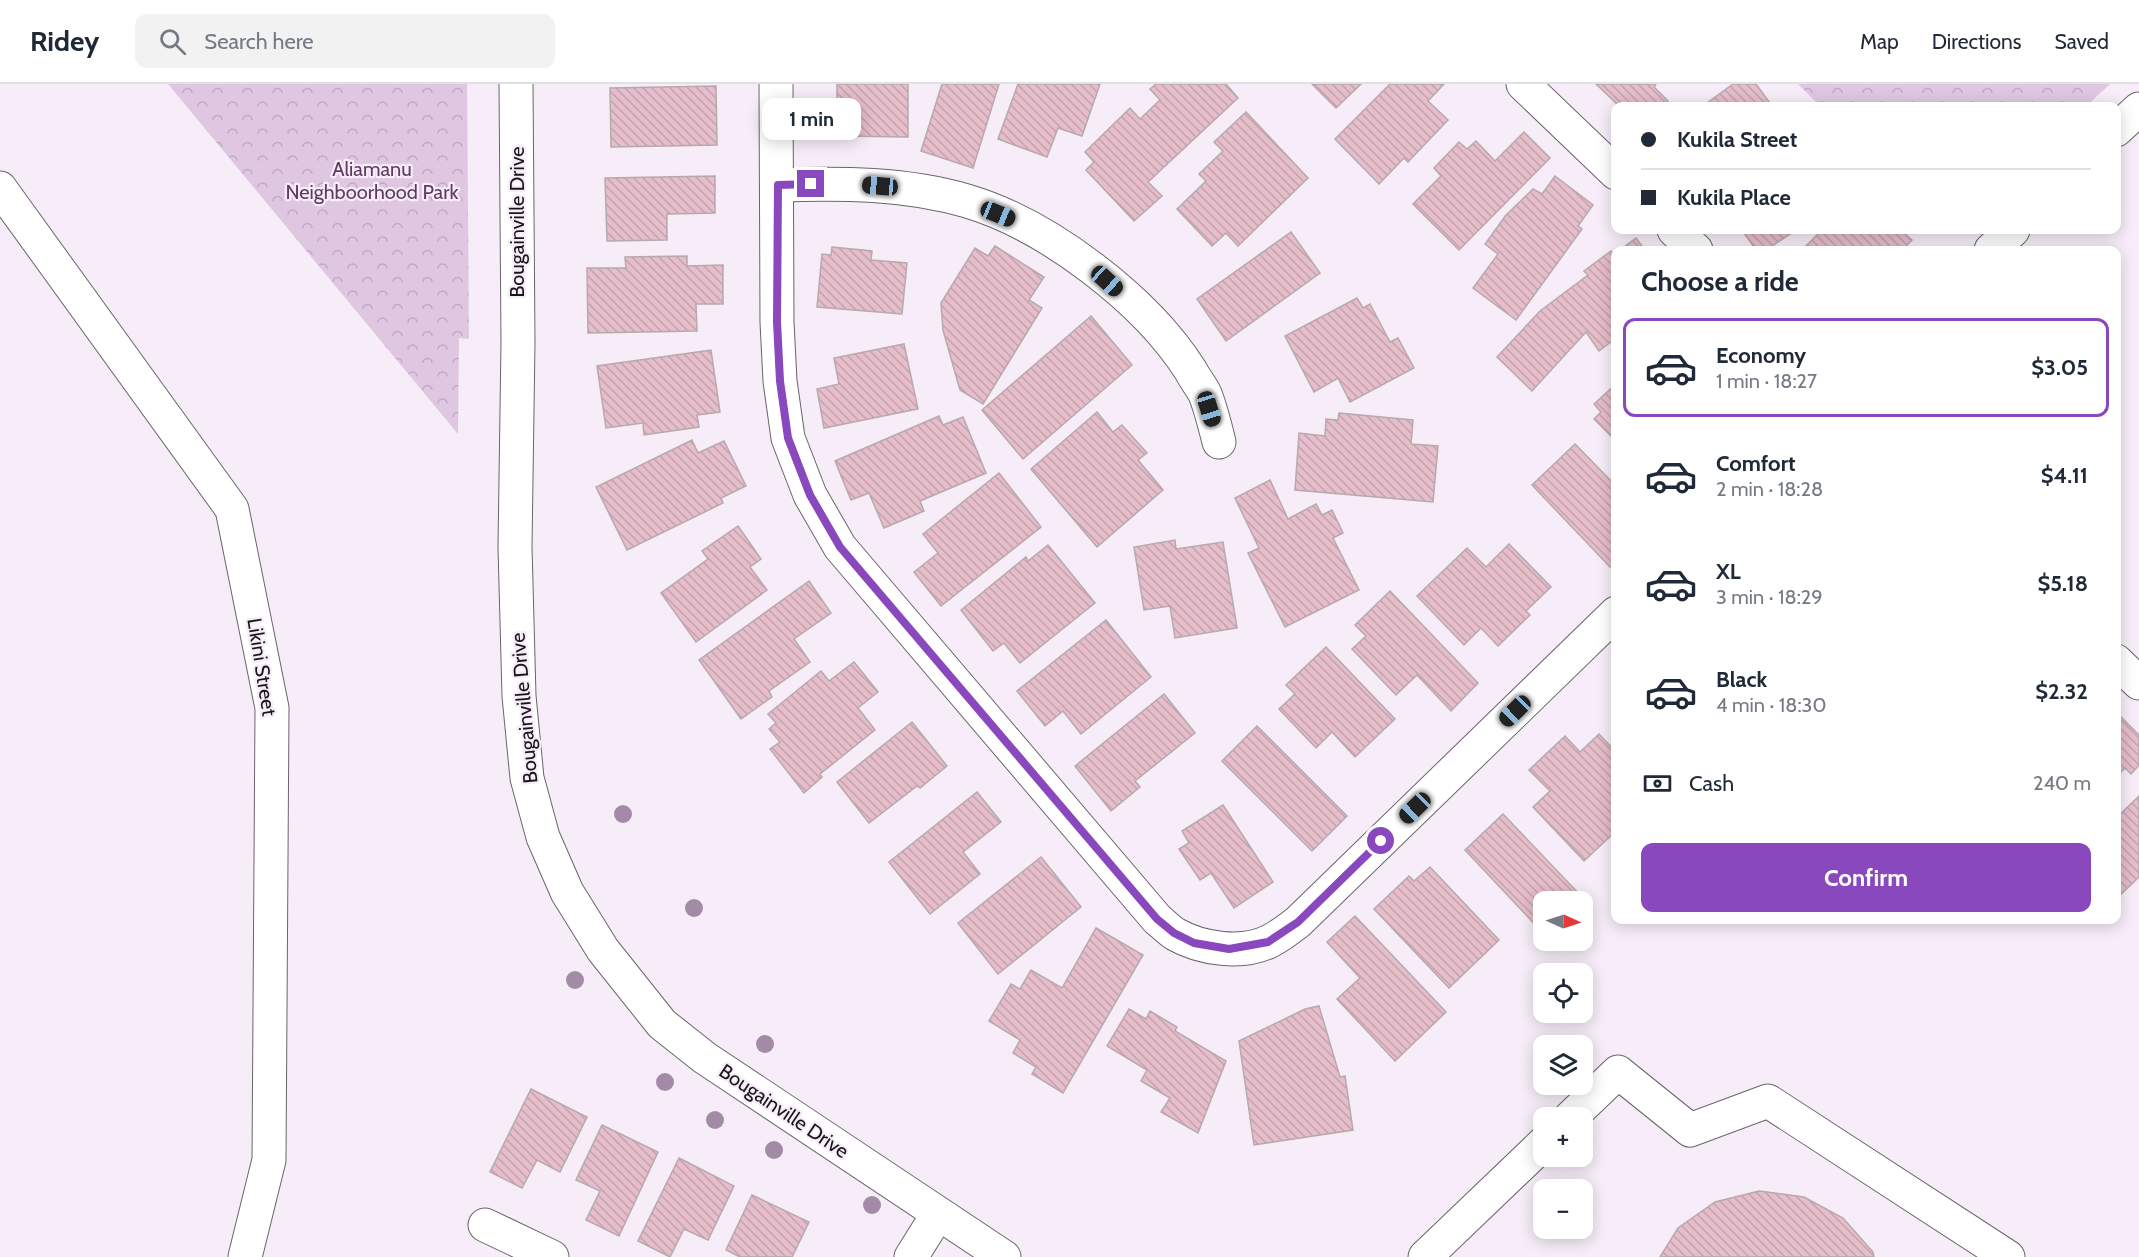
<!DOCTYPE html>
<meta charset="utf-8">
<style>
:root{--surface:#fff;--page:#f2f2f3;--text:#1f2937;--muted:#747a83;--line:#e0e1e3;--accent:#8948bd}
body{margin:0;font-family:Cabin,sans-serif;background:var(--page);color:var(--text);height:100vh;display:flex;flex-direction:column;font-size:22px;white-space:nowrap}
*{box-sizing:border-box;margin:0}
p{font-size:20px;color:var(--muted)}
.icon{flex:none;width:33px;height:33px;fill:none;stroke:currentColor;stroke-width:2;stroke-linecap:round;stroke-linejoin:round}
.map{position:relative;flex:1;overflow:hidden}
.side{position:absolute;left:1611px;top:162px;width:510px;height:678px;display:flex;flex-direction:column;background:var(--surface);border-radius:12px;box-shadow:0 3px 15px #0003}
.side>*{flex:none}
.guide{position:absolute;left:1611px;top:18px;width:510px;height:132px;border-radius:12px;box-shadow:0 3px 15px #0003;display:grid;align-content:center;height:132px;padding:0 30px;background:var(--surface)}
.needle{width:39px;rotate:93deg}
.controls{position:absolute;left:1533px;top:807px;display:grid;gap:12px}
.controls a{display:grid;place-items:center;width:60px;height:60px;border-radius:12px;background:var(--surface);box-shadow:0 3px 15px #0003;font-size:30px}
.end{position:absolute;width:27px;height:27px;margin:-14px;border:8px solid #8948bd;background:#fff;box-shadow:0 0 0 3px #fff}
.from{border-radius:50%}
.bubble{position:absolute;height:42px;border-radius:12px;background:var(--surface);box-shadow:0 3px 15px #0003;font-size:20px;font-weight:800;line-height:42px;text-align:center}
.car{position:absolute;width:18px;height:36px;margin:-18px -9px;border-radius:8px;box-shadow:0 0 4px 2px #0007;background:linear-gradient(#222 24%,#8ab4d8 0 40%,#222 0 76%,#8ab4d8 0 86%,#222 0)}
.guide b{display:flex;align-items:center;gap:21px;height:57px;font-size:22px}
.guide b+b{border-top:2px solid var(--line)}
.guide i{width:15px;height:15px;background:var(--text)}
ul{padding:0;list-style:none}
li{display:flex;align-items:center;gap:18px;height:99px;margin:0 12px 9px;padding:0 18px;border:3px solid transparent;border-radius:12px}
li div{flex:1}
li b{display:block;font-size:22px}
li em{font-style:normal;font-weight:800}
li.selected{border-color:var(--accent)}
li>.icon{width:54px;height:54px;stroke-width:1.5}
h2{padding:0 30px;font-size:27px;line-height:72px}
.pay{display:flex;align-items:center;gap:15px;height:66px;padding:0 30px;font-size:22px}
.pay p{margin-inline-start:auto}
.button{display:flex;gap:12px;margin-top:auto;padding:12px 30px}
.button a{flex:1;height:69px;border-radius:12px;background:var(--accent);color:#fff;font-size:24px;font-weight:800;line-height:69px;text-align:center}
header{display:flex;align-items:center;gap:36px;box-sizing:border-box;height:84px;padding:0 30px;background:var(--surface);border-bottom:2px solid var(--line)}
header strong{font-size:28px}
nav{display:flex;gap:33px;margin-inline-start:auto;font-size:21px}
.search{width:420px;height:54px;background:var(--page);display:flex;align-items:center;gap:15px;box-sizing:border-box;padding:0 21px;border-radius:12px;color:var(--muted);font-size:22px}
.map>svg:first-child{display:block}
.park{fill:url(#park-crowns)}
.building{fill:url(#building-back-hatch);stroke:#b7a9ad;stroke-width:1.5}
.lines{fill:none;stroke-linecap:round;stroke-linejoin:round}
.minor-casing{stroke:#6c646d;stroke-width:35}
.minor{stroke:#fff;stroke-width:33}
.tree{fill:#a38ba7}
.route{stroke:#8948bd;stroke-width:8}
.labels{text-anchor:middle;stroke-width:4.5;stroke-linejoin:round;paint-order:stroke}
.park-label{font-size:20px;fill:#5f3b64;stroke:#f6edf8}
.street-label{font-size:20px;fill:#19161a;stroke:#f6edf8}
</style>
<header>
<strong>Ridey</strong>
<div class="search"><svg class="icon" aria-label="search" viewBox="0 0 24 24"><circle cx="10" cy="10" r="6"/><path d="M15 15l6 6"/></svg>Search here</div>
<nav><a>Map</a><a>Directions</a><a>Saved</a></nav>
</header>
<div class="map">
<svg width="2139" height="1173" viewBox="0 0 2139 1173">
<defs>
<pattern id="park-crowns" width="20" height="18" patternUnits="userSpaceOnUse" patternTransform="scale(1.5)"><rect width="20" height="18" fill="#dfc7e2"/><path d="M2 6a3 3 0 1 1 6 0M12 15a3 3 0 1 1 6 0" fill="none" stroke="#bfaac1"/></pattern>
<pattern id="building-back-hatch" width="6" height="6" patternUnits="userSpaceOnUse" patternTransform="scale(1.5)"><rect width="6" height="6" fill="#e6bdca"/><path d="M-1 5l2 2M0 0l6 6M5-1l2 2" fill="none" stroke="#c5a2ad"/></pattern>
</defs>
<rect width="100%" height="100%" fill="#f6edf8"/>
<g class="park">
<path d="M 168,0 L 467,0 L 469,255 L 459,254 L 458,350 Z"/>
<path d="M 1798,0 L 2110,0 L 2086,22 L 1820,22 Z"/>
</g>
<g class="building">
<path d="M 837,0 L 908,0 L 908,53 L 837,52 Z"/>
<path d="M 942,0 L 999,0 L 973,84 L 921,67 Z"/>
<path d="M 1018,0 L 1100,0 L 1082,52 L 1058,44 L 1047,73 L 998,55 Z"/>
<path d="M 1156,0 L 1226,0 L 1238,14 L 1148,98 L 1162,112 L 1134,137 L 1086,86 L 1094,78 L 1085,68 L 1130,24 L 1140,35 L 1160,16 L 1150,5 Z"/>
<path d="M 1312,0 L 1361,0 L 1336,24 Z"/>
<path d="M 1390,0 L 1444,0 L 1428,17 L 1448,36 L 1408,78 L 1404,74 L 1379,100 L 1335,55 Z"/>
<path d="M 1596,0 L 1656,0 L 1654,3 L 1668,17 L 1663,22 L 1619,22 Z"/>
<path d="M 1733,0 L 1756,0 L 1772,22 L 1703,22 Z"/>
<path d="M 716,2 L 717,61 L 611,63 L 610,4 Z"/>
<path d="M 1246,28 L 1308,94 L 1238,162 L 1226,149 L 1212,162 L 1177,125 L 1206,97 L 1199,90 L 1223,67 L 1214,58 Z"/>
<path d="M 1524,48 L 1550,74 L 1459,166 L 1413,120 L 1441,92 L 1434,84 L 1459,58 L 1467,65 L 1476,57 L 1495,77 Z"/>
<path d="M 715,92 L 715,129 L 667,130 L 667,156 L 607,157 L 605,94 Z"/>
<path d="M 1555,92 L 1593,121 L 1578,142 L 1582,145 L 1516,236 L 1473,204 L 1498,170 L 1485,160 L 1506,131 L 1533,105 L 1542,110 Z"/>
<path d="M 1742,146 L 1796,146 L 1766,166 L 1756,166 Z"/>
<path d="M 1822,146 L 1907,146 L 1904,149 L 1912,156 L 1902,166 L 1802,166 Z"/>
<path d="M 1291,148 L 1320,189 L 1226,257 L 1197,215 Z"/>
<path d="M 1636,154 L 1645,166 L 1620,166 Z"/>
<path d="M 995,162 L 1044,193 L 1029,216 L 1042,224 L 983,320 L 960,306 L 943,246 L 941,219 L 975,164 L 988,172 Z"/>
<path d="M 832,163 L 872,167 L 871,176 L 907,179 L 902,230 L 817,223 L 822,170 L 831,171 Z"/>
<path d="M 1611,167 L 1614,171 L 1616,170 L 1616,254 L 1599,267 L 1586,248 L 1532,307 L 1497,273 L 1540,227 L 1588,191 L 1584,187 Z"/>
<path d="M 687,172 L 687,182 L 723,181 L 723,220 L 696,220 L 697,247 L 588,249 L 587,184 L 626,184 L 625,173 Z"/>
<path d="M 1357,214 L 1363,224 L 1370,220 L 1390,258 L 1398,254 L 1414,284 L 1350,318 L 1338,294 L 1314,308 L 1285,252 Z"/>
<path d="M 1091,232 L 1132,281 L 1023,375 L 982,326 Z"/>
<path d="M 904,260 L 918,325 L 824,344 L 817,305 L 839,300 L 834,274 Z"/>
<path d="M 711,266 L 720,328 L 697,331 L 699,343 L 644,351 L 643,339 L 606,344 L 597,282 Z"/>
<path d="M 1616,300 L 1616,357 L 1594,335 L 1601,328 L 1594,320 Z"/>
<path d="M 1097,328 L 1113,348 L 1122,341 L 1147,369 L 1138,376 L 1163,406 L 1097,463 L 1031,385 Z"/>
<path d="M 1339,329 L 1413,336 L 1411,360 L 1438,362 L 1433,418 L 1295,406 L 1299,349 L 1325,352 L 1326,335 L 1338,336 Z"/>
<path d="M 939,332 L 943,341 L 963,333 L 986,389 L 920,417 L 924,427 L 884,444 L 869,409 L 851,416 L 835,377 Z"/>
<path d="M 692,356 L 698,369 L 724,357 L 746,402 L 721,414 L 723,419 L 627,466 L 596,403 Z"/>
<path d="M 1575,360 L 1616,402 L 1616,478 L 1610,483 L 1532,401 Z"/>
<path d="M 999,389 L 1041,443 L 941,522 L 914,488 L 938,469 L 923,450 Z"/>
<path d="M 1270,396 L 1288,435 L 1316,420 L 1322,431 L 1332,426 L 1343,449 L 1333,454 L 1359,506 L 1285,543 L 1248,469 L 1259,464 L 1235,414 Z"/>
<path d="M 738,442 L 761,475 L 750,483 L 767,506 L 696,558 L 661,509 L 708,475 L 702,467 Z"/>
<path d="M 1175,456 L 1176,465 L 1223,458 L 1237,544 L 1175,554 L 1170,522 L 1144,526 L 1134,463 Z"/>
<path d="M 1509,460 L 1551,503 L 1526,527 L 1530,531 L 1498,562 L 1481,544 L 1464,561 L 1417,512 L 1467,464 L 1486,483 Z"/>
<path d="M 1048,461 L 1095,519 L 1020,579 L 1004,559 L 993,567 L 961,526 L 1026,473 L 1028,477 Z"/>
<path d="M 809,497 L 831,529 L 794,555 L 810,578 L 769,607 L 772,613 L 741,635 L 699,576 Z"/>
<path d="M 1390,507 L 1478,599 L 1451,627 L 1417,591 L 1396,611 L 1352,565 L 1366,552 L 1355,541 Z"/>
<path d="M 1106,536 L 1151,593 L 1081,650 L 1063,627 L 1045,642 L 1017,607 Z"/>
<path d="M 1326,563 L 1395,635 L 1355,673 L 1332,648 L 1316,664 L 1279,625 L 1295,610 L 1286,601 Z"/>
<path d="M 854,578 L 878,608 L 858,624 L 875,646 L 820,690 L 822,693 L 804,709 L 770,665 L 780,658 L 769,645 L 776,639 L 768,630 L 821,587 L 829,597 Z"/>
<path d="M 1164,610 L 1195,649 L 1135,697 L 1140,703 L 1111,727 L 1075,682 Z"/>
<path d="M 2116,628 L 2139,651 L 2139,681 L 2131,690 L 2125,684 L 2116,693 Z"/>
<path d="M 912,638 L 947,682 L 920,704 L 917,702 L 869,739 L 837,698 Z"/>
<path d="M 1257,642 L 1347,732 L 1312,767 L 1222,677 Z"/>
<path d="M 1599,650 L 1616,668 L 1616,696 L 1611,701 L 1616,706 L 1616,747 L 1584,777 L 1533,723 L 1550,707 L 1529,686 L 1565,652 L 1580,668 Z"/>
<path d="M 977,708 L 1001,738 L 963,768 L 980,790 L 930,830 L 889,778 Z"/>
<path d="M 2139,712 L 2139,793 L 2116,815 L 2116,734 Z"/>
<path d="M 1223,721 L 1273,798 L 1234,824 L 1211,789 L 1200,796 L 1179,765 L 1189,759 L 1182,747 Z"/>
<path d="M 1503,730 L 1585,816 L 1582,818 L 1544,818 L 1544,850 L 1465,766 Z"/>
<path d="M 1041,773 L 1081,823 L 998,890 L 958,839 Z"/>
<path d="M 1430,783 L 1499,856 L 1449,904 L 1374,825 L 1409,792 L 1414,797 Z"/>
<path d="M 1355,832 L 1446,928 L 1395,977 L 1337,915 L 1360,894 L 1327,858 Z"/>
<path d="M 1096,844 L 1143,871 L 1063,1009 L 1032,990 L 1036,983 L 1013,969 L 1020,956 L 989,937 L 1011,900 L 1020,905 L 1031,886 L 1062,904 Z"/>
<path d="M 1319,922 L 1340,993 L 1345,992 L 1353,1046 L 1254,1061 L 1239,957 L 1305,925 Z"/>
<path d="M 1129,925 L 1146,935 L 1150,927 L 1177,943 L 1175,947 L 1226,977 L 1198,1049 L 1161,1028 L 1170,1014 L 1141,997 L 1147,986 L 1107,962 Z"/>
<path d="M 531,1005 L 587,1033 L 560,1088 L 537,1076 L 522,1104 L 490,1088 Z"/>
<path d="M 602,1041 L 658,1068 L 619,1152 L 586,1136 L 600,1107 L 576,1096 Z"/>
<path d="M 679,1074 L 734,1102 L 708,1156 L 684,1145 L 670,1173 L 638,1157 Z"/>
<path d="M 1759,1107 L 1804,1113 L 1843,1134 L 1873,1168 L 1874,1173 L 1660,1173 L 1678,1144 L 1715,1118 Z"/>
<path d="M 752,1111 L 809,1138 L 792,1173 L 740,1173 L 726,1166 Z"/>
</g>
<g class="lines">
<g class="minor-casing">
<g id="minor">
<path d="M 516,0 L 518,258 L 515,463 L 519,612 L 527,694 L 543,753 L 567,808 L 603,866 L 662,940 L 705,974 L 1004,1173"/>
<path d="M 776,0 L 777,238 L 780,297 L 788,354 L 810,411 L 840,463 L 1157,835 C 1163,840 1169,846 1175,850 C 1201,865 1243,871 1270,857 C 1280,852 1289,845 1298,838 L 1616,529"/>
<path d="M 1523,0 L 1616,89"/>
<path d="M 2116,46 L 2139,25"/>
<path d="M 778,101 C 841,99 906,99 967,117 C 1048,141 1146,216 1191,287 C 1195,295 1201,302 1205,310 C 1211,325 1215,342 1219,358"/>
<path d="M 0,104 L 232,425 L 272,624 L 269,1076 L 245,1173"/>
<path d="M 1674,146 L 1696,166"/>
<path d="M 1991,166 L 2013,146"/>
<path d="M 2116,577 L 2139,599"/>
<path d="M 1570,1034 L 1618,988 L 1690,1046 L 1768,1017 L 2008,1173"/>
<path d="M 485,1141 L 552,1173"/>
<path d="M 911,1173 L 938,1130"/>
<path d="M 1425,1173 L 1544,1059"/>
</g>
</g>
<use href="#minor" class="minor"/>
</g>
<g class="tree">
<circle cx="623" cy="730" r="9"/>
<circle cx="694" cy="824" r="9"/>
<circle cx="575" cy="896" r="9"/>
<circle cx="765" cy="960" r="9"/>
<circle cx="665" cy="998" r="9"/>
<circle cx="715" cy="1036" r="9"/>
<circle cx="774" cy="1066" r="9"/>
<circle cx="872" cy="1121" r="9"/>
</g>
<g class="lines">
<path class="route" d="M 811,100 L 778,101 L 777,238 L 780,297 L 788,354 L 810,411 L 840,463 L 1157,835 L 1174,849 L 1194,859 L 1229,865 L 1268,858 L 1298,838 L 1381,757"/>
</g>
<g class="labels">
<g class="park-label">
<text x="372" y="92">Aliamanu<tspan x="372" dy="23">Neighboorhood Park</tspan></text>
</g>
<g class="street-label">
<text transform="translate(517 138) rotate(-90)" y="7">Bougainville Drive</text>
<text transform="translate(262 583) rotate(81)" y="7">Likini Street</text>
<text transform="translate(524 624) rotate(-95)" y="7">Bougainville Drive</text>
<text transform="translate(784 1027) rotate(34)" y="7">Bougainville Drive</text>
</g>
</g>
</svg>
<div class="controls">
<a><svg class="needle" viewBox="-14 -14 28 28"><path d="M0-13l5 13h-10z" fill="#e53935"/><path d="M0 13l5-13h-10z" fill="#747a83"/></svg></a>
<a><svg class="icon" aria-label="locate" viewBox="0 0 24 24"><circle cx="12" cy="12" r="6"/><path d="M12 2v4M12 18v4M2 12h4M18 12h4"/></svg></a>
<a><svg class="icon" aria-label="layers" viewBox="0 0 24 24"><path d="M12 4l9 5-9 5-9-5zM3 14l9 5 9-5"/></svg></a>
<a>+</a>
<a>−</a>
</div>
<i class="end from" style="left:1381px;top:757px"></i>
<i class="end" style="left:811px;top:100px"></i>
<div class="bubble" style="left:762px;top:14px;width:99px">1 min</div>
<i class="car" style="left:880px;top:102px;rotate:275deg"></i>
<i class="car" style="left:998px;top:130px;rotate:112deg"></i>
<i class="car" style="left:1107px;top:197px;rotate:132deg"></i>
<i class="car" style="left:1209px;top:325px;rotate:163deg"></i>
<i class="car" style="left:1515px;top:627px;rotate:226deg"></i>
<i class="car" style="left:1415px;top:724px;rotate:226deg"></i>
<div class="guide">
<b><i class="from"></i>Kukila Street</b>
<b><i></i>Kukila Place</b>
</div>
<section class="side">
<h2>Choose a ride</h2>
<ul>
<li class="selected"><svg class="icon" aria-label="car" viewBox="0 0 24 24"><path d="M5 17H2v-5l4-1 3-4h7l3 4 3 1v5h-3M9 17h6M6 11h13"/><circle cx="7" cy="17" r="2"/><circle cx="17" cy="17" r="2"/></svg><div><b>Economy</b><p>1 min · 18:27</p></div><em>$3.05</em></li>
<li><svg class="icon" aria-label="car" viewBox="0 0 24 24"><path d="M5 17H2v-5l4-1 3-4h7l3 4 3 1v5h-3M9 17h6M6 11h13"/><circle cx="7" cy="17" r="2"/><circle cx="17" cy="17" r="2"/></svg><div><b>Comfort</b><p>2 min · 18:28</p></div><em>$4.11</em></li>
<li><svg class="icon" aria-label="car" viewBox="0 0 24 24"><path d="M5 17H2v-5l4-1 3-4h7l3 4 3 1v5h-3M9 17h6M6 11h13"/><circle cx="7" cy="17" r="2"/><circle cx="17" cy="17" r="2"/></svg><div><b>XL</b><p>3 min · 18:29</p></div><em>$5.18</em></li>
<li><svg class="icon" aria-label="car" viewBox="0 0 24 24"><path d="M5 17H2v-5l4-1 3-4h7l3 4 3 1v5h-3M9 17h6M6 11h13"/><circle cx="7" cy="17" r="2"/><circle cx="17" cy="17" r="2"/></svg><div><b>Black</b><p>4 min · 18:30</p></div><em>$2.32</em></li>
</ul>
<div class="pay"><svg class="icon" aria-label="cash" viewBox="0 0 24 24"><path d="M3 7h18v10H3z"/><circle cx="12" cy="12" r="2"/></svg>Cash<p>240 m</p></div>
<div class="button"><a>Confirm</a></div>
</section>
</div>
